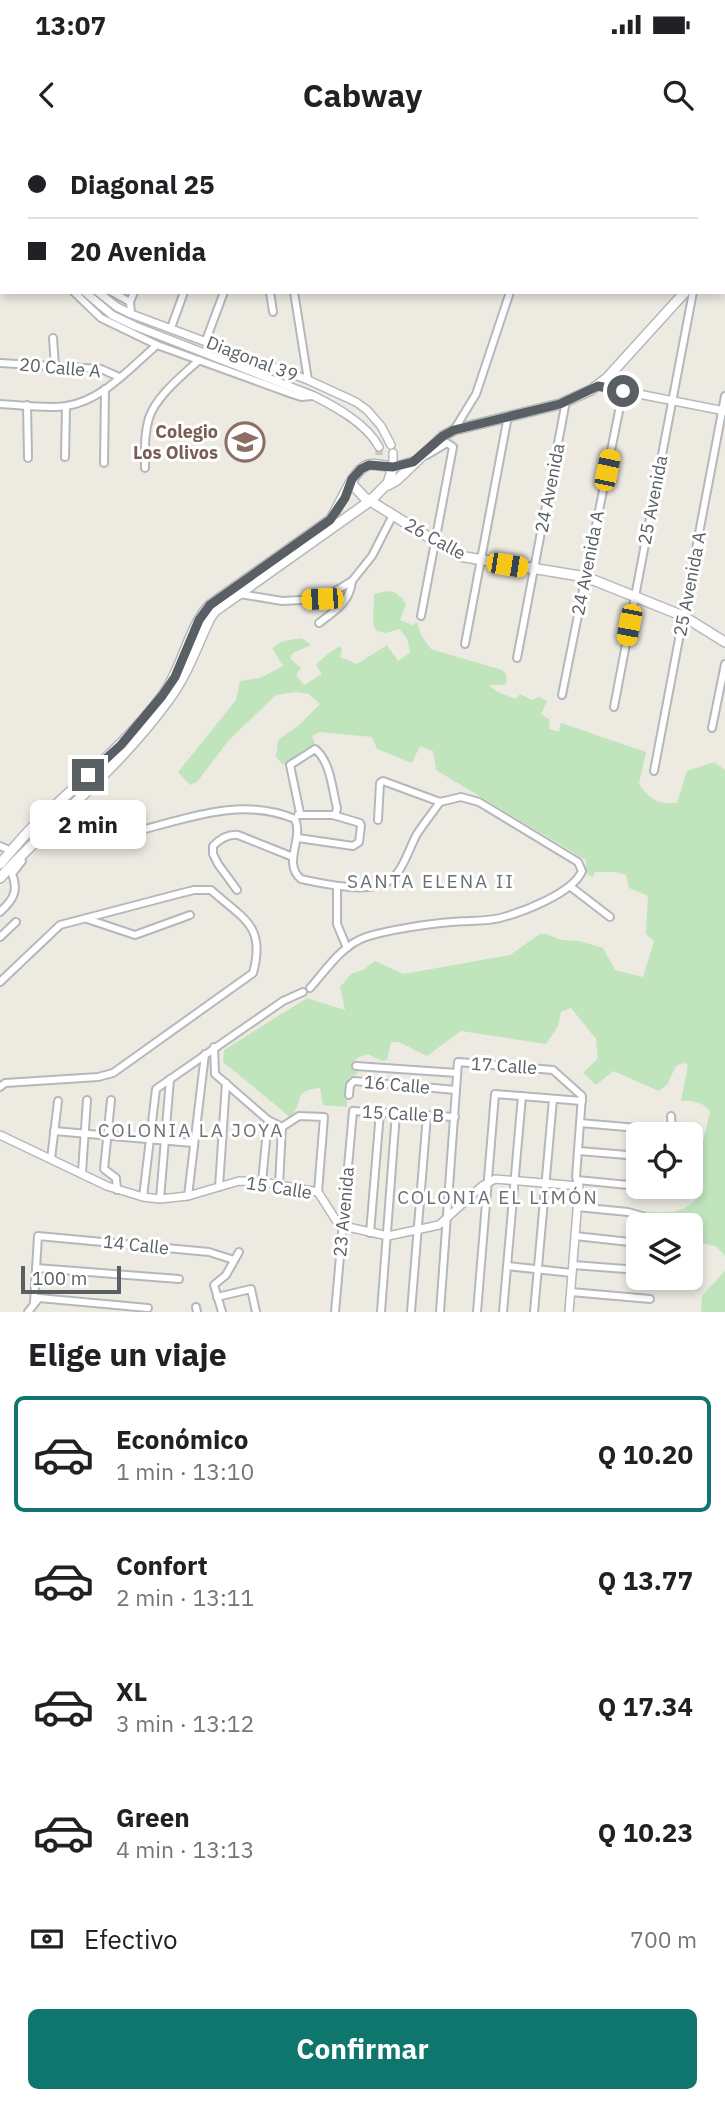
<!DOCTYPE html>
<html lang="es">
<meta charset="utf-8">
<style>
:root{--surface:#fff;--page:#f2f2f2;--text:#202124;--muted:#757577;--line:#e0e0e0;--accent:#0f766e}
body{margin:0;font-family:"IBM Plex Sans",sans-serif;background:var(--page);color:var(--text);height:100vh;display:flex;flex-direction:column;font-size:26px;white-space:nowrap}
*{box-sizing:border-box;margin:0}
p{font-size:23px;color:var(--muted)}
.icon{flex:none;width:38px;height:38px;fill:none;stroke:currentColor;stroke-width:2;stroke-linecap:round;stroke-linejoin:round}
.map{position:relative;height:1172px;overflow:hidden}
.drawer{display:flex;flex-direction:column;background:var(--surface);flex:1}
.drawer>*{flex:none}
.hud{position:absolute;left:0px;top:0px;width:726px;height:154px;box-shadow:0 4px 10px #0003;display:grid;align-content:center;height:154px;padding:0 28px;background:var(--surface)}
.tools{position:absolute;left:626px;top:982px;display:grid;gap:14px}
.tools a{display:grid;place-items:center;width:77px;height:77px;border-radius:10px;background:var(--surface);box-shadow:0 4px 10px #0003;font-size:35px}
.scale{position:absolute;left:21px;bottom:18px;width:100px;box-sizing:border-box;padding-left:7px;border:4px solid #5a5f63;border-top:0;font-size:19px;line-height:24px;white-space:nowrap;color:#5a5f63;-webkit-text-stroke:5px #fff;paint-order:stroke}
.end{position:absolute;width:32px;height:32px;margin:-16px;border:9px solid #5a5f63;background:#fff;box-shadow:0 0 0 4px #fff}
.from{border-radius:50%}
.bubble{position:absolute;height:49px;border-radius:10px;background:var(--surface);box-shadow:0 4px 10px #0003;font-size:23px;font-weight:800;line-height:49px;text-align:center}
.car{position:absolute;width:21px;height:42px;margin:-21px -10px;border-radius:9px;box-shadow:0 0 5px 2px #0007;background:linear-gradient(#f5c518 24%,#345 0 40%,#f5c518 0 76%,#345 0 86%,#f5c518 0)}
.hud b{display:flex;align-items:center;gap:24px;height:66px;font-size:26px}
.hud b+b{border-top:2px solid var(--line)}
.hud i{width:18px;height:18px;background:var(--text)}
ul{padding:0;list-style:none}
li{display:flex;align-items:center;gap:21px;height:116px;margin:0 14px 10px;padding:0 14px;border:4px solid transparent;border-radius:10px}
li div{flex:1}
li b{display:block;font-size:26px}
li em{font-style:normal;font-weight:800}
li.active{border-color:var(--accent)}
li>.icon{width:63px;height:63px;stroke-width:1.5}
h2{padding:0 28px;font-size:32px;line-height:84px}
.pay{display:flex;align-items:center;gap:18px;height:77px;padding:0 28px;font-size:26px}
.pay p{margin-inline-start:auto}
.cta{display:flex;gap:14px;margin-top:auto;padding:14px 28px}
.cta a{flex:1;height:80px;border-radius:10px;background:var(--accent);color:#fff;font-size:28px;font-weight:800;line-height:80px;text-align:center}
.status{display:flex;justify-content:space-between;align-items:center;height:49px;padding:0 35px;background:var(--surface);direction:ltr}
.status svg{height:19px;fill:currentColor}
header{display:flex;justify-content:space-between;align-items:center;height:91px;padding:0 28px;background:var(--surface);font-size:32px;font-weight:800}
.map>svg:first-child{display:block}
.green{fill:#c0e5bd}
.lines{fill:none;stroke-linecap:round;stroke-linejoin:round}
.tertiary-tunnel{stroke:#c8c7c2;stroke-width:7;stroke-dasharray:7 3.5;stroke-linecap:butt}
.minor-casing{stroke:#b4b8bc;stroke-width:10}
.tertiary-casing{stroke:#b4b8bc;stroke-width:10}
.secondary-casing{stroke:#b5b9be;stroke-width:12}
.minor{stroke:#fff;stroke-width:6}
.tertiary{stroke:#fff;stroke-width:7}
.secondary{stroke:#fff;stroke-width:9}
.route{stroke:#5a5f63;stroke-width:9}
.labels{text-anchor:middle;stroke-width:6;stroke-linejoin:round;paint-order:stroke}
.street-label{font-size:18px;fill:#5a5f63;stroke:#fff}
.education-label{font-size:18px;font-weight:bold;fill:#785e54;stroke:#fff;text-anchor:end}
.neighbourhood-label{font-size:19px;letter-spacing:2px;fill:#6b7175;stroke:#fff}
</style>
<div class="status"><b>13:07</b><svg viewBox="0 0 49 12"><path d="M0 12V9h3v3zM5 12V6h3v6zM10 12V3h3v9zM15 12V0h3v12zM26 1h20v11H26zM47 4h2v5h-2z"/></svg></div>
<header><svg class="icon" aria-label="back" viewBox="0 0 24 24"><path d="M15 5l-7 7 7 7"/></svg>Cabway<svg class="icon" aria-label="search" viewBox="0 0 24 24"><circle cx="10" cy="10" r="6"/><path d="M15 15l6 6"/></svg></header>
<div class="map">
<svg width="725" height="1172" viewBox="0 0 725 1172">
<rect width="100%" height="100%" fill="#edeae2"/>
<g class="green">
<path d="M 388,451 C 397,452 401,456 406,464 L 400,480 L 412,485 L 417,482 L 421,495 L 431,509 L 502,530 L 506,534 L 507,541 L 505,545 L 488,545 L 498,552 L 516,559 L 520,554 L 532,560 L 539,557 L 547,561 L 541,574 L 550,580 L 549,589 L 559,592 L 561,583 L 646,612 L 639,644 C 650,660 658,664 677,663 L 687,631 L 714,622 L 725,630 L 725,1116 L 717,1107 L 691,1100 L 691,1085 L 647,1085 L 643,1071 C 665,1073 681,1075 698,1058 L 691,1012 L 701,1010 L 710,972 C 704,961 691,961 681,961 L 688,925 L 683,923 L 676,926 L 667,945 L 659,951 L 613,931 L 596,945 L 583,933 L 598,918 L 596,899 L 571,868 L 561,872 L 558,886 L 546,904 L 461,891 L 427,916 L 399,902 L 391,902 L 387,920 L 382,921 L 368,914 L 357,918 L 352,926 L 358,933 L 348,939 L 347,967 L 323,965 L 320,948 C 291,950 306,962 290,977 L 223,922 L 224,910 L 307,858 L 345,870 L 340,847 L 351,834 L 363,830 L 375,821 L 403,834 L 510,815 L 540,794 L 546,794 L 562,800 L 580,801 L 603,808 L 615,830 L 643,837 L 654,801 L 646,794 L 648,756 L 629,748 L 626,735 L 615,732 L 595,732 L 593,737 L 586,734 L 586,720 L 436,630 L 433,611 L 420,606 L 412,623 L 377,609 L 372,597 L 320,592 L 312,596 L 315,603 L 283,625 L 276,617 L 278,600 L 299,585 L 320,564 L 309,554 L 295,552 L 276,555 L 229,600 L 197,642 L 190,645 L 178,632 L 236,560 L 240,541 L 260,538 L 283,526 L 272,508 L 283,501 L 302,498 L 311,505 L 293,513 L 290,518 L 301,528 L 296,535 L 304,545 L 322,534 L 316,525 C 322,518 332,510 340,506 L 342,510 L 340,517 L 357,524 L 387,505 L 398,521 L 410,513 L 407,498 L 399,489 L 386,493 L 376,491 L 373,484 L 374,454 Z"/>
<path d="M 725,1131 L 725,1172 L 701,1172 L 702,1156 Z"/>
</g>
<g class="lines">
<path class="tertiary-tunnel" d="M 379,315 L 379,307"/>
<g class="minor-casing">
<g id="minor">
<path d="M 208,0 L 213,2"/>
<path d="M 269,0 L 270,2"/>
<path d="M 112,2 L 112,0"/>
<path d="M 309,2 L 310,0"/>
<path d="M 363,2 L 365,0"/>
<path d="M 672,2 L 674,0"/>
<path d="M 0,32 L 2,33"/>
<path d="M 0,130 L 2,129"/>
<path d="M 74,152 L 101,178 L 157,205 L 292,254 L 301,257 L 312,256"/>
<path d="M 112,152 L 130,162"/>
<path d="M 270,152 L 273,172"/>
<path d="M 294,152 L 308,240"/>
<path d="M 131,174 L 130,162 L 134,152"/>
<path d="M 171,188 L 184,152"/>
<path d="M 53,198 L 55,226"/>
<path d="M 206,200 L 224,152"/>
<path d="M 0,223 L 101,229 L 119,237"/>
<path d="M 0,264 C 20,265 47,269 66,266 C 102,261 131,227 157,205"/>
<path d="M 27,265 L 28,318"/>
<path d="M 454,290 L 476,254 L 510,152"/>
<path d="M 65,317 L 66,267"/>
<path d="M 104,323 L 105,249"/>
<path d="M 145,328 C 145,311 144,294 149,278 C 157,255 182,236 199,220"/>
<path d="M 240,454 L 282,461 L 322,459 L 352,441 L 372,416 L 393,375"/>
<path d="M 421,476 L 453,307 L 447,303 L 427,315"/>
<path d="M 319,483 C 335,471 350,462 352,441"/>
<path d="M 465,504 L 508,276"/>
<path d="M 517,518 L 566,261"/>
<path d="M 562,555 L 623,251"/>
<path d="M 614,567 L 693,152"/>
<path d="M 712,588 L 725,524"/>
<path d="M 654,631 L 725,256"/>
<path d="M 300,673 L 290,625 L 315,609 C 331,622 332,649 337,668 L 336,673 L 333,675"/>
<path d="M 298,698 L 353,706 L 359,702 L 361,686 L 360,683 L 333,675 L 298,675"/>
<path d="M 36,699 C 60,699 87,702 111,697 C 172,686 232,653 295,679 C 304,699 282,723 301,739 C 324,744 368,754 389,741 C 403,732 409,708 417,694 C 424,683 433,672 440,662"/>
<path d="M 0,706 L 12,711"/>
<path d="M 337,746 L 337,784 L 347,808"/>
<path d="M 571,747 L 610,777"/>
<path d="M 237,750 L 218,724 L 213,714 L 213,706 C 220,699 229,694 238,695 L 293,717"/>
<path d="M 0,772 C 13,760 19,751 12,734 L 22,721 L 20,719"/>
<path d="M 87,779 L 135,795 L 190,775"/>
<path d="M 0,797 L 16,782"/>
<path d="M 0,842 L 60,785 L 178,754 L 194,750 L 211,750 C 243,779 266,785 253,833 L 113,933 L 98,937 L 5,943 L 0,947"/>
<path d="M 310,848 C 326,830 342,805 366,797 C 387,790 428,784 451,782 C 467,780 484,782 500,778 C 523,772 573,753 582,731 L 578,722 L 479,662 L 461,657 L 440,662 L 383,641 L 380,643 L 378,680"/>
<path d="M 214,907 L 215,934 L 268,980 L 282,987 L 299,976 L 324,977 L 318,1052"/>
<path d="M 356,926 L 457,933"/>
<path d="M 349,955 L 350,945 L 354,941 L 456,950"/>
<path d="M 111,960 L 104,1029 L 116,1038 L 117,1050"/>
<path d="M 580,983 L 672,991 L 671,976"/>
<path d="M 54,991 L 193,1003"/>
<path d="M 579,1011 L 639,1016"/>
<path d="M 51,1019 L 58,961"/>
<path d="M 82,1032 L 87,960"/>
<path d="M 577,1040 L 639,1046"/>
<path d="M 262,1042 L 268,980"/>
<path d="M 279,1045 L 282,987"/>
<path d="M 649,1046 L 686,1050"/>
<path d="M 219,1047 L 226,943"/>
<path d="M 188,1056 L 205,914"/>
<path d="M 143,1057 L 156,949 L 283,861 L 303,852"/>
<path d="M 160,1059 L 170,939"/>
<path d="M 577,1067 L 628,1072 L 642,1076 L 641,1085"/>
<path d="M 370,1093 L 380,972"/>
<path d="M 575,1096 L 639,1103"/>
<path d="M 573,1125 L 639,1130"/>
<path d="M 507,1126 L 572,1133"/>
<path d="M 36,1128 L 179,1139"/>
<path d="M 571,1152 L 650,1159"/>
<path d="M 217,1157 L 251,1149 L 256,1172"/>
<path d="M 34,1163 L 38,1096 L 209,1112 L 234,1120"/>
<path d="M 196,1167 L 197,1172"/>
<path d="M 28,1172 L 39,1158 L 148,1168"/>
<path d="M 222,1172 L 214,1145 L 226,1135 L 239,1112"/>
<path d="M 335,1172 L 353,971 L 455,977"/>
<path d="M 381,1172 L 396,973"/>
<path d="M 411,1172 L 427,975"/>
<path d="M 440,1172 L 458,922 L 553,930 L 582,956 L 576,1037 L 579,1046"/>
<path d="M 477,1172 L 495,954 L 582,961"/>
<path d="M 503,1172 L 522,956"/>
<path d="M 534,1172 L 553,959"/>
</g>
</g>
<g class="tertiary-casing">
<g id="tertiary">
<path d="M 93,2 L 94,0"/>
<path d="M 102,2 L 102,0"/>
<path d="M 85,152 L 112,175 L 135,186 L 314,256 C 336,267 367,284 379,307"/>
<path d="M 98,152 L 117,167 L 131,174 L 308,240 L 356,262 L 367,270 L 381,286 L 391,305"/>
<path d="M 598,246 L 725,271"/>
<path d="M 393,313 L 393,327"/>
<path d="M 0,995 L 107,1046 L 143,1057 L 160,1059 L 188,1056 L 239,1041 L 262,1042 L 318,1052 L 339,1085 L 388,1096 L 439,1085 L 482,1046 L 495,1039 L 579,1046 L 569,1172"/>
</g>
</g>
<g class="secondary-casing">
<g id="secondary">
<path d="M 724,123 L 725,123"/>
<path d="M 351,343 L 364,357 L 459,416 L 586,437 L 683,476 L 725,502"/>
<path d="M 388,345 L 397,340 L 443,296 L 454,290 L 560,264 L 591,250 L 607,238 L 685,152"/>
<path d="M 0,724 C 14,708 27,691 43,677 C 85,637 129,601 163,555 C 183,528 188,488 210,465 L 330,380 C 341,365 352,330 368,325 C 376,323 384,326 391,327 C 399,327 406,324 413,322"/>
<path d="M 0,738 C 55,678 122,625 169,559 C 187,535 197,505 210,478 L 215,471 L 370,361 L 388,343 L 393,327"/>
</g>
</g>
<use href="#minor" class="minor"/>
<use href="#tertiary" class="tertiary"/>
<use href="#secondary" class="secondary"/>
</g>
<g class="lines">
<path class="route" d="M 88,635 L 121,605 L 162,556 L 175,537 L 199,480 L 210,465 L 330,380 L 345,358 L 352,339 L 361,329 L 369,325 L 393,327 L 413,322 L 443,296 L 454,290 L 560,264 L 598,246 L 623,251"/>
</g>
<defs>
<g id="school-ring" transform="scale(2.0125)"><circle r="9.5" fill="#fff" stroke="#8d6e63" stroke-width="1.5"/><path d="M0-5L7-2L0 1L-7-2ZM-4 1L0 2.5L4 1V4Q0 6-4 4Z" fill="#8d6e63"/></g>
</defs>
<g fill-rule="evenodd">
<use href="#school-ring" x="245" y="302"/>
</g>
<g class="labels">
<g class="street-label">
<text transform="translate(252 219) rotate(21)" y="6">Diagonal 39</text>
<text transform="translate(60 228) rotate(5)" y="6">20 Calle A</text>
<text transform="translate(550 348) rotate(-79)" y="6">24 Avenida</text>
<text transform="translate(653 360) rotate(-79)" y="6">25 Avenida</text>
<text transform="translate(435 399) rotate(29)" y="6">26 Calle</text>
<text transform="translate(588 423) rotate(-79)" y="6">24 Avenida A</text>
<text transform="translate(690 444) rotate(-79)" y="6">25 Avenida A</text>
<text transform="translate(504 926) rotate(4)" y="6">17 Calle</text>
<text transform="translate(397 945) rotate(5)" y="6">16 Calle</text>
<text transform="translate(403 974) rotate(3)" y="6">15 Calle B</text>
<text transform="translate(279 1048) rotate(9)" y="6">15 Calle</text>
<text transform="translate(344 1072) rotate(-85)" y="6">23 Avenida</text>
<text transform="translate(136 1105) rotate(6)" y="6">14 Calle</text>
</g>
<g class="education-label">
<text x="218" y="298">Colegio<tspan x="218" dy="21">Los Olivos</tspan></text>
</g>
<g class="neighbourhood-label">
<text x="431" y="748">SANTA ELENA II</text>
<text x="191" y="997">COLONIA LA JOYA</text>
<text x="498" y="1064">COLONIA EL LIMÓN</text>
</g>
</g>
</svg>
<div class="tools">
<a><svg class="icon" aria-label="locate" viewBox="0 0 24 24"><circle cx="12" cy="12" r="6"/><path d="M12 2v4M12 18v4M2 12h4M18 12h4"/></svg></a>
<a><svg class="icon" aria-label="layers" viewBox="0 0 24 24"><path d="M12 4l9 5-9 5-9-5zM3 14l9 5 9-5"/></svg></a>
</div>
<div class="scale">100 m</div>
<i class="end from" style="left:623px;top:251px"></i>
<i class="end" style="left:88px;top:635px"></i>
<div class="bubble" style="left:30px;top:660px;width:116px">2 min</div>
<i class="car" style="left:607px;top:330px;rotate:12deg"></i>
<i class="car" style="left:507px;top:425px;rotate:99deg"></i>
<i class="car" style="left:322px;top:459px;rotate:268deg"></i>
<i class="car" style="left:629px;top:485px;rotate:191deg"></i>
<div class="hud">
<b><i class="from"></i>Diagonal 25</b>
<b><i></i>20 Avenida</b>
</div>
</div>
<section class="drawer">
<h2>Elige un viaje</h2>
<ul>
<li class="active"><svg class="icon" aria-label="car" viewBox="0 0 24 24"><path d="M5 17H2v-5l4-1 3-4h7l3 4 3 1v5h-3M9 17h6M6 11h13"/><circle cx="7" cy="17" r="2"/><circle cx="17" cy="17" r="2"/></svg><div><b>Económico</b><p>1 min · 13:10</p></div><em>Q 10.20</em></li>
<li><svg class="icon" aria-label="car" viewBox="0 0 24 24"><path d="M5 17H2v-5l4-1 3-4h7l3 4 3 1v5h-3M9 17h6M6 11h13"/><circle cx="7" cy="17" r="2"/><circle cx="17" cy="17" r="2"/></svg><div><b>Confort</b><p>2 min · 13:11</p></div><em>Q 13.77</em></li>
<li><svg class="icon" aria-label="car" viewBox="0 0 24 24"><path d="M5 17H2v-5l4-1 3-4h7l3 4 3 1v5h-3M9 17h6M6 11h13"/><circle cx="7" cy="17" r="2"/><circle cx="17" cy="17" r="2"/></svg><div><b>XL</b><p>3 min · 13:12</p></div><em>Q 17.34</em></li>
<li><svg class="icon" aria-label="car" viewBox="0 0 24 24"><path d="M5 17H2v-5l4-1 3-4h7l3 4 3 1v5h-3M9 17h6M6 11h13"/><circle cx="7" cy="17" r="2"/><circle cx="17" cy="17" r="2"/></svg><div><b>Green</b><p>4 min · 13:13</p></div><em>Q 10.23</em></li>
</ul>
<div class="pay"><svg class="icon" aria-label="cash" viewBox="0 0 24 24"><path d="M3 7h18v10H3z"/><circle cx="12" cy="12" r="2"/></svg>Efectivo<p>700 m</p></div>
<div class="cta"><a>Confirmar</a></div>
</section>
